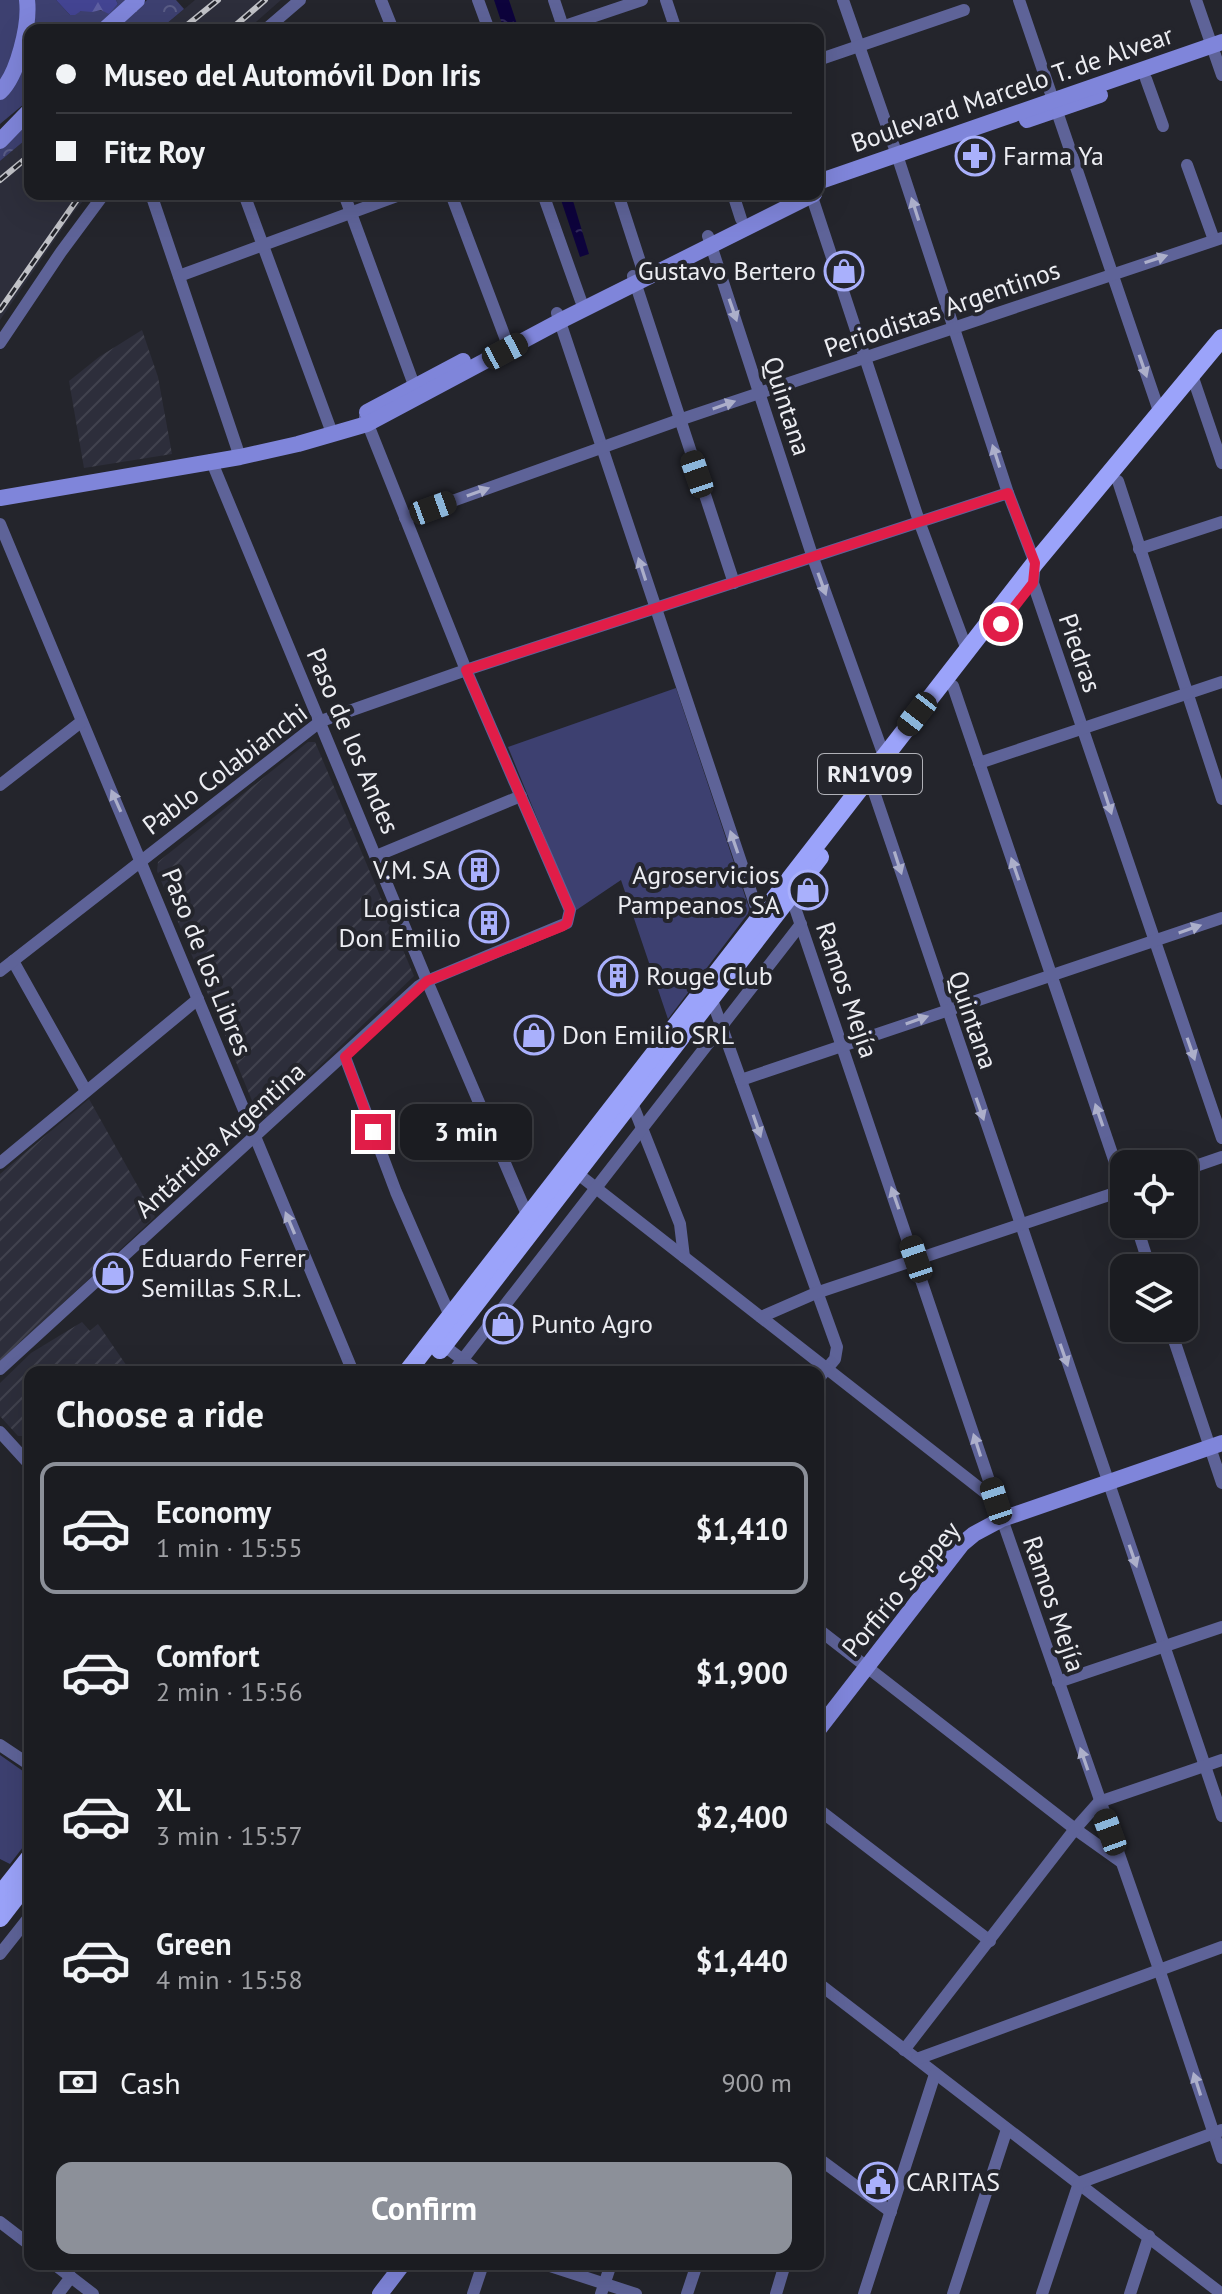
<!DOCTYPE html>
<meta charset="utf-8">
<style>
:root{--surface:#1b1c21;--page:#28292e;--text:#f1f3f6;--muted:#a0a1a5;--line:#393a3f;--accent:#8c9099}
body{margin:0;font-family:"PT Sans",sans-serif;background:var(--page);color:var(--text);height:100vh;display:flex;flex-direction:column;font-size:30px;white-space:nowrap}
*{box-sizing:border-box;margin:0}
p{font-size:26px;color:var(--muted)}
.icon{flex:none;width:44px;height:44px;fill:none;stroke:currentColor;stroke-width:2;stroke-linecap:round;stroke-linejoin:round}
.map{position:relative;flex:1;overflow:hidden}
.panel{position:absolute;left:24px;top:1366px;width:800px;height:904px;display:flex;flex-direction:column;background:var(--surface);border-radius:16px;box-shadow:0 8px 32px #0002,0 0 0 2px var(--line)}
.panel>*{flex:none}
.hud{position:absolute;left:24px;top:24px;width:800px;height:176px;border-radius:16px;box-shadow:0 8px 32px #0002,0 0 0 2px var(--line);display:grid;align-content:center;height:176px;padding:0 32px;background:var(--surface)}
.fabs{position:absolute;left:1110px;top:1150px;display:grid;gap:16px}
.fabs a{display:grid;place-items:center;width:88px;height:88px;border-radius:16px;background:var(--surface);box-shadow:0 8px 32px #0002,0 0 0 2px var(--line);font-size:40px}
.end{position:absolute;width:36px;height:36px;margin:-18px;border:10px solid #e11d48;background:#fff;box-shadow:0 0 0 4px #fff}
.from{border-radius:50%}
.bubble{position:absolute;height:56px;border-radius:16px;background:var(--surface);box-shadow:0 8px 32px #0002,0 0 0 2px var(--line);font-size:26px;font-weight:600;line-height:56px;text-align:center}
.car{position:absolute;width:24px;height:48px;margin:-24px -12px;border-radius:10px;box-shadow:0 0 6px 2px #0007;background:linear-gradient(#222 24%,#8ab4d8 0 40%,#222 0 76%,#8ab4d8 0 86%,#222 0)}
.hud b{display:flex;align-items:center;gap:28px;height:76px;font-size:30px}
.hud b+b{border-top:2px solid var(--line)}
.hud i{width:20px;height:20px;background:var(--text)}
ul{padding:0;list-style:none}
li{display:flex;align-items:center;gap:24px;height:132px;margin:0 16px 12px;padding:0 16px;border:4px solid transparent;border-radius:16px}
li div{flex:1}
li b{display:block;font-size:30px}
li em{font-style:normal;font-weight:600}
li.current{border-color:var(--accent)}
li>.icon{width:72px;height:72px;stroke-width:1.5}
h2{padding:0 32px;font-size:36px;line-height:96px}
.pay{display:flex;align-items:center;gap:20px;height:88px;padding:0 32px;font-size:30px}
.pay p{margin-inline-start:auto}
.cta{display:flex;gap:16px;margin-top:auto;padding:16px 32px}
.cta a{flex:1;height:92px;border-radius:16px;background:var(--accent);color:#fff;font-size:32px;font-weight:600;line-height:92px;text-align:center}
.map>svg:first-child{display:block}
.built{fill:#2d2e3b}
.industrial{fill:url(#industrial-furrows)}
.grass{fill:#3d4070}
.forest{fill:url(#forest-firs)}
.park{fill:url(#park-crowns)}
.water{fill:url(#water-ripples)}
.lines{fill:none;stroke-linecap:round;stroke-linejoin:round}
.street{stroke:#5e6398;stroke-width:12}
.secondary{stroke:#7f85da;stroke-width:16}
.primary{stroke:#9ba3fa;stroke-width:18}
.rail-casing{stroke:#c1c2c7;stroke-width:6}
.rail{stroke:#24252c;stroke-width:3;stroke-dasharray:9;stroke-linecap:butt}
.oneway{fill:#acafca}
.route{stroke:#e11d48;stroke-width:10}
.labels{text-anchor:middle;stroke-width:8;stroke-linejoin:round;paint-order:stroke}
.shield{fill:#24252c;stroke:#b0b1b7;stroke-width:2}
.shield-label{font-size:24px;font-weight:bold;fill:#ecedf2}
.street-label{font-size:26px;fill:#ecedf2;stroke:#24252c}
.poi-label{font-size:26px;fill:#ecedf2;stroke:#24252c;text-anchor:start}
</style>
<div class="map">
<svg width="1222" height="2294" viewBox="0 0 1222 2294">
<defs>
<pattern id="industrial-furrows" width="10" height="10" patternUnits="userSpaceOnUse" patternTransform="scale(2)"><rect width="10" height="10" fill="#2d2e3b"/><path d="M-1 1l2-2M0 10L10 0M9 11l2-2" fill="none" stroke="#41424e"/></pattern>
<pattern id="forest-firs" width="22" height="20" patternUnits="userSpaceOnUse" patternTransform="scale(2)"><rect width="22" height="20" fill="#434492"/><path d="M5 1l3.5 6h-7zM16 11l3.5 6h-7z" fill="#5e5fa2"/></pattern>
<pattern id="park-crowns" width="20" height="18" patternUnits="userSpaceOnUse" patternTransform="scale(2)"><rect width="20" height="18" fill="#3d4070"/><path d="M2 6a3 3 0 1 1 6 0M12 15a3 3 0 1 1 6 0" fill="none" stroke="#595c85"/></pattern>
<pattern id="water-ripples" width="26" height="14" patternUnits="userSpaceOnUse" patternTransform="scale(2)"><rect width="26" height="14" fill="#0d033c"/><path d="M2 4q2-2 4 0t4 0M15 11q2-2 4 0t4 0" fill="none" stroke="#302859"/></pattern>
</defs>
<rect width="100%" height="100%" fill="#24252c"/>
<g class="built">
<path d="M 195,0 L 281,0 L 247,30 L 159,30 Z"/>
<path d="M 30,136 L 30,194 L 89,194 L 73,213 L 0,320 L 0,161 Z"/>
</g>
<g class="industrial">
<path d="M 142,330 L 158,377 L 172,454 L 84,468 L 69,381 L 99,357 Z"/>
<path d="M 308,742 L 315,742 L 414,976 L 266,1117 L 258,1115 L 157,871 L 158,862 Z"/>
<path d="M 89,1099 L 155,1217 L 0,1362 L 0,1174 Z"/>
<path d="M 82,1322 L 90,1331 L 98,1324 L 131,1372 L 30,1372 L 30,1441 L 26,1436 L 18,1436 L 0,1416 L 0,1383 L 31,1353 Z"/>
</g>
<g class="grass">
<path d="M 0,0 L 21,0 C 23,27 14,60 0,83 Z"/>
<path d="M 33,0 L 56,0 L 70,15 L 81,11 L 112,10 L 118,4 L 116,0 L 127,0 L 98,30 L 32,30 L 35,16 Z"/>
<path d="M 30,35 L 30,99 L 0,124 L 0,100 L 12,89 Z"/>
<path d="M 676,688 L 750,911 L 668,1019 L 621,880 L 575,911 L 508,747 Z"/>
<path d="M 0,1755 L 30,1776 L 30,1838 L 10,1864 L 0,1859 Z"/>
</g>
<path class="forest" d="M 56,0 L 116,0 L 118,4 L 109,14 L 101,10 L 92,12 L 81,11 L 75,15 L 70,15 Z"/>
<g class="park">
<path d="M 147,0 L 176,0 L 184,9 L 159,30 L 115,30 Z"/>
<path d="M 30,119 L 30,136 L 0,161 L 0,148 Z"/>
</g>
<g class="water">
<path d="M 494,0 L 509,0 L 519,30 L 504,30 Z"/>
<path d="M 559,194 L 571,194 L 589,254 L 580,257 Z"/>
</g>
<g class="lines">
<g class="street">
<path d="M 381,0 L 393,30"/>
<path d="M 478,0 L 489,30"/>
<path d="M 554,0 L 564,30"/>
<path d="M 666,0 L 676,30"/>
<path d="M 843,0 L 897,155 L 1008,493 L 1035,563 L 1033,583 L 1222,1138"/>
<path d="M 1019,0 L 1160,414"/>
<path d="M 1196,0 L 1222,75"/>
<path d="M 265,30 L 300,0"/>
<path d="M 553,30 L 642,0"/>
<path d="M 818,60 L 964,10"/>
<path d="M 1146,79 L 1163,126"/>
<path d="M 1187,165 L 1214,240"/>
<path d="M 151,194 L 240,457"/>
<path d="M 244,194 L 332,433"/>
<path d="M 344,194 L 414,385"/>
<path d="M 451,194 L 506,340"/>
<path d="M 543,194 L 581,301"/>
<path d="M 618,194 L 643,271"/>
<path d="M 733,194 L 741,219"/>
<path d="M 811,194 L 919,521 L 967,650"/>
<path d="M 708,236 L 813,558 L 884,756 L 873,789 L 1222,1816"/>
<path d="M 179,276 L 402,194"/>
<path d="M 633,276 L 734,583"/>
<path d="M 557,313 L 759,916"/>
<path d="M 0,343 L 61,252 L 104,194"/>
<path d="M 1192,375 L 1222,463"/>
<path d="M 211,460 L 427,981 L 528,1217"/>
<path d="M 1118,481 L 1222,799"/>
<path d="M 405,518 L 679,420 L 1222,238"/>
<path d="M 0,524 L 353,1372"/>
<path d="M 1139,549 L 1222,522"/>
<path d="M 953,686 L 1124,1189"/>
<path d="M 979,763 L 1222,682"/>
<path d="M 0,785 L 81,722"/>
<path d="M 376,856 L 521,796"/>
<path d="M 790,893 L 1002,1519 L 1159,1969 L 1222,2158"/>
<path d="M 13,961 L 86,1091"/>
<path d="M 0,971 L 321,721 L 466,670 L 1008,493"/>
<path d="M 712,1000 L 837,1347 L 835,1359 L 818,1379"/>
<path d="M 345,1057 L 396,1192 L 450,1316"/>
<path d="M 741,1080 L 1222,918"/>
<path d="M 632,1103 L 680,1224 L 684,1257"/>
<path d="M 0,1163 L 198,999"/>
<path d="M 1184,1170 L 1222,1157"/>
<path d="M 578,1174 L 996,1501"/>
<path d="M 1136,1224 L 1150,1268"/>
<path d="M 761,1317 L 816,1293 L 1124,1190"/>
<path d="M 1170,1328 L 1222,1483"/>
<path d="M 443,1345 L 479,1372"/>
<path d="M 0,1369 L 419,986 L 427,981 L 567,923 L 570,910 L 466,670 L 365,417"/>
<path d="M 453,1372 L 801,924"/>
<path d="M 0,1432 L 30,1465"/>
<path d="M 818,1629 L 1075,1829 L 1120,1861"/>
<path d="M 1058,1682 L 1222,1627"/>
<path d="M 0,1745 L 30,1765"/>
<path d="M 818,1809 L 990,1941"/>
<path d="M 0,1954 L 30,1916"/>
<path d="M 818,1983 L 1222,2294"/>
<path d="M 904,2050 L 1075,1829 L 1099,1802 L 1222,1760"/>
<path d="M 917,2059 L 1222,1947"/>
<path d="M 818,2158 L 891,2212"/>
<path d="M 0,2222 L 30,2245"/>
<path d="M 54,2264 L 93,2294"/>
<path d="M 544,2264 L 636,2294"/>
<path d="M 58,2294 L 71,2277"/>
<path d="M 473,2294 L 483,2264"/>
<path d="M 601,2294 L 611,2264"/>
<path d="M 687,2294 L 697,2264"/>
<path d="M 776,2294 L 785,2264"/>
<path d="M 864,2294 L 935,2074"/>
<path d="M 953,2294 L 1007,2129"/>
<path d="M 1042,2294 L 1079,2183 L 1222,2130"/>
<path d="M 1130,2294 L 1149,2236"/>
</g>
<g class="secondary">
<path d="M 104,30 L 137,0"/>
<path d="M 0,92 C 18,75 30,24 27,0"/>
<path d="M 1027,120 L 1100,95"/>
<path d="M 0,141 L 30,110"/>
<path d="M 818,182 L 1222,42"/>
<path d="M 367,412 L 463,361"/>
<path d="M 0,498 L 240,457 L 298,444 L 367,424 L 560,321 L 814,194"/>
<path d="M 818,1730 L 962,1544 L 974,1534 L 1002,1519 L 1222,1443"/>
<path d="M 380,2294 L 403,2264"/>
</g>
<g class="primary">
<path d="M 440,1350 L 820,857"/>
<path d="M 407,1372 L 1035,563 L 1222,338"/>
<path d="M 0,1895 L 30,1857"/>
<path d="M 0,1918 L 30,1879"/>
</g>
<g class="rail-casing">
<g id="rail">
<path d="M 181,30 L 218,0"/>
<path d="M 230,30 L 265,0"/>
<path d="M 0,180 L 30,155"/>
<path d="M 0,310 L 81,194"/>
</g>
</g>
<use href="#rail" class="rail"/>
</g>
<defs><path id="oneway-solid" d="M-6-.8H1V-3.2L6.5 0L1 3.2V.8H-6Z" transform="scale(2)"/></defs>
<g class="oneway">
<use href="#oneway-solid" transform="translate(915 209) rotate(-108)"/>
<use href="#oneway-solid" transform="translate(1156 259) rotate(-18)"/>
<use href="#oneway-solid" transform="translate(733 310) rotate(71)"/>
<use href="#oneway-solid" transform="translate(1143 366) rotate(71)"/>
<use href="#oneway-solid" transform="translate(724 405) rotate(-19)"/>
<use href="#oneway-solid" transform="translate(996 456) rotate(-108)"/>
<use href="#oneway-solid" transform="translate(478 492) rotate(-20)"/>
<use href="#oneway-solid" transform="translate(642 569) rotate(-108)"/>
<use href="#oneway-solid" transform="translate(822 584) rotate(70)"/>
<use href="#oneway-solid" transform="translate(116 801) rotate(-114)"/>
<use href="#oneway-solid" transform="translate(1108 803) rotate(72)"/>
<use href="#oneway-solid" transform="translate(734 842) rotate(-109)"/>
<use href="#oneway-solid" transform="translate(898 863) rotate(72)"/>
<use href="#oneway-solid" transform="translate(1015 869) rotate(-109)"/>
<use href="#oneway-solid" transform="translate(1190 929) rotate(-19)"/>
<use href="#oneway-solid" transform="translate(917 1020) rotate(-19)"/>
<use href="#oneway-solid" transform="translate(1191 1049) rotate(71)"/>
<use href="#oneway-solid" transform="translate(980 1109) rotate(71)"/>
<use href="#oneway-solid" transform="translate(1099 1115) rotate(-109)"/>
<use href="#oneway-solid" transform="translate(757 1126) rotate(71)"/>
<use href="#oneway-solid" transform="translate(895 1198) rotate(-109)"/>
<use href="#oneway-solid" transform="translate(290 1223) rotate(-113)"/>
<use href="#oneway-solid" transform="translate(1064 1355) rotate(71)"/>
<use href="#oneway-solid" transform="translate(977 1445) rotate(-108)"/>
<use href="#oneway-solid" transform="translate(1133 1556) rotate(71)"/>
<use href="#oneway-solid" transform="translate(1084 1759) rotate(-109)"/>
<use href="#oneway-solid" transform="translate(1197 2084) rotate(-108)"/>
</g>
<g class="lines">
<path class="route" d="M 373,1132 L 345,1057 L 427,981 L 563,926 L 567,923 L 570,910 L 466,670 L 1008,493 L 1035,563 L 1033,583 L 1001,624"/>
</g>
<defs>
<g id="pharmacy-ring" transform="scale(2)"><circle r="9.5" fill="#24252c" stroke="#a9b0fc" stroke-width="1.5"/><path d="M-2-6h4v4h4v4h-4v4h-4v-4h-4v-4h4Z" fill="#a9b0fc"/></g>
<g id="shop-ring" transform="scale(2)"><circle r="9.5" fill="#24252c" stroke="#a9b0fc" stroke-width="1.5"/><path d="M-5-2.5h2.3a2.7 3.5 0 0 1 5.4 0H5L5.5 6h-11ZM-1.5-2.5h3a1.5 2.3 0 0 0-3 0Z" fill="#a9b0fc"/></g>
<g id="building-ring" transform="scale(2)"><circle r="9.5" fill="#24252c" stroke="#a9b0fc" stroke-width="1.5"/><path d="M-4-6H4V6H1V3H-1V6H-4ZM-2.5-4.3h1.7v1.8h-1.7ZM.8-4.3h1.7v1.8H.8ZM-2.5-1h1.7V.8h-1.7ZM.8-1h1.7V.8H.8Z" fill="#a9b0fc"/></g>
<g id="civic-ring" transform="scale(2)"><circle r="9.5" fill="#24252c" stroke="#a9b0fc" stroke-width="1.5"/><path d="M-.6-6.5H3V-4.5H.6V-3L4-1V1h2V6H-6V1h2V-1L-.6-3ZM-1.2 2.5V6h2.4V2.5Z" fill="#a9b0fc"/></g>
</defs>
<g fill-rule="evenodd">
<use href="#pharmacy-ring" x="975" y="156"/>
<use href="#shop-ring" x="844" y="271"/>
<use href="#building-ring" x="479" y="870"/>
<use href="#shop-ring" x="808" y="890"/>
<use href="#building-ring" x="489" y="923"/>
<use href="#building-ring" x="618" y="976"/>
<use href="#shop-ring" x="534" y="1035"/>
<use href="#shop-ring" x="113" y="1273"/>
<use href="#shop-ring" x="503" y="1324"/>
<use href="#civic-ring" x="878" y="2182"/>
</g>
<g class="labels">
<rect class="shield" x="818" y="754" width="104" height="40" rx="6"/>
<g class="shield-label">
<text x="870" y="782">RN1V09</text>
</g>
<g class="street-label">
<text transform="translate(1012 89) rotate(-19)" y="9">Boulevard Marcelo T. de Alvear</text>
<text transform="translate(942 309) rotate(-19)" y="9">Periodistas Argentinos</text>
<text transform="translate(787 406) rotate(72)" y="9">Quintana</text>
<text transform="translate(1080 653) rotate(71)" y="9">Piedras</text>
<text transform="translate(353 741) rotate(67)" y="9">Paso de los Andes</text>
<text transform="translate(225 769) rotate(-37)" y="9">Pablo Colabianchi</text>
<text transform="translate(207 962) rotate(68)" y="9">Paso de los Libres</text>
<text transform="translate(847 990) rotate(71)" y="9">Ramos Mejía</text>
<text transform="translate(973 1020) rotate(71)" y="9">Quintana</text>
<text transform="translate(220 1140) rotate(-42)" y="9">Antártida Argentina</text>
<text transform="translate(901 1589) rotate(-50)" y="9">Porfirio Seppey</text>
<text transform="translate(1054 1604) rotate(71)" y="9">Ramos Mejía</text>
</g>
<g class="poi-label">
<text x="1003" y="165">Farma Ya</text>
<text x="816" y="280" text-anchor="end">Gustavo Bertero</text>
<text x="451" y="879" text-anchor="end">V.M. SA</text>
<text x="780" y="884" text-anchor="end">Agroservicios<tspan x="780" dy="30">Pampeanos SA</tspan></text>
<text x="461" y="917" text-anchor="end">Logistica<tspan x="461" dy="30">Don Emilio</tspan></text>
<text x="646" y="985">Rouge Club</text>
<text x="562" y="1044">Don Emilio SRL</text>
<text x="141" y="1267">Eduardo Ferrer<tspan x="141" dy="30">Semillas S.R.L.</tspan></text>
<text x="531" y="1333">Punto Agro</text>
<text x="906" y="2191">CARITAS</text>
</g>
</g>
</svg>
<div class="fabs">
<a><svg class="icon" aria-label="locate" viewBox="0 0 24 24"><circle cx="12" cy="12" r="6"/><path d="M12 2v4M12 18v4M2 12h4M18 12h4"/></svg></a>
<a><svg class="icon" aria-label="layers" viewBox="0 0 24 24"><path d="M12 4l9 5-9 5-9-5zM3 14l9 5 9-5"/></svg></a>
</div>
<i class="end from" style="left:1001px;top:624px"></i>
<i class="end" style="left:373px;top:1132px"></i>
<div class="bubble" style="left:400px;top:1104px;width:132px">3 min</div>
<i class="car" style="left:505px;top:351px;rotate:62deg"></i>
<i class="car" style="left:697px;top:474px;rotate:341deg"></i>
<i class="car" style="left:433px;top:508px;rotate:70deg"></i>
<i class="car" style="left:917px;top:714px;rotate:218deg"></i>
<i class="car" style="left:916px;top:1259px;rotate:341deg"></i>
<i class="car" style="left:996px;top:1501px;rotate:342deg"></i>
<i class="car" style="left:1110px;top:1832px;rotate:340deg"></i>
<div class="hud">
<b><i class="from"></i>Museo del Automóvil Don Iris</b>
<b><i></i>Fitz Roy</b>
</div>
<section class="panel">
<h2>Choose a ride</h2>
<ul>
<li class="current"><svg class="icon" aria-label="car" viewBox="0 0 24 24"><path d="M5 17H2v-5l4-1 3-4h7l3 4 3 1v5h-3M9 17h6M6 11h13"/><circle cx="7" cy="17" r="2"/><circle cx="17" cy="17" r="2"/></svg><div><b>Economy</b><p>1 min · 15:55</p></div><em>$1,410</em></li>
<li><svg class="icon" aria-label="car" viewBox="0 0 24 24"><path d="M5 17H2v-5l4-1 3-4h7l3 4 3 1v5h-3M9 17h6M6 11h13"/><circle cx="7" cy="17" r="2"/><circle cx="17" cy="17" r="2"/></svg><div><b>Comfort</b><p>2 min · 15:56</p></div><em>$1,900</em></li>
<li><svg class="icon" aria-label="car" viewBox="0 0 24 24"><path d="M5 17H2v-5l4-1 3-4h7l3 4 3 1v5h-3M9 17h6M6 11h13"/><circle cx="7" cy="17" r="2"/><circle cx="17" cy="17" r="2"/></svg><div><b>XL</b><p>3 min · 15:57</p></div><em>$2,400</em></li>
<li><svg class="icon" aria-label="car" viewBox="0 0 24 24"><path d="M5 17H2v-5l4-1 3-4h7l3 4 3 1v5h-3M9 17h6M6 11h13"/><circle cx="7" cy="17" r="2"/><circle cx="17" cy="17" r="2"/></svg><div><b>Green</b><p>4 min · 15:58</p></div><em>$1,440</em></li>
</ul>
<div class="pay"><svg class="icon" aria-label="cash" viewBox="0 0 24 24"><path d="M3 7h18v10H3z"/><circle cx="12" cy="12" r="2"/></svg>Cash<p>900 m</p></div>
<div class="cta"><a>Confirm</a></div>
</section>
</div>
